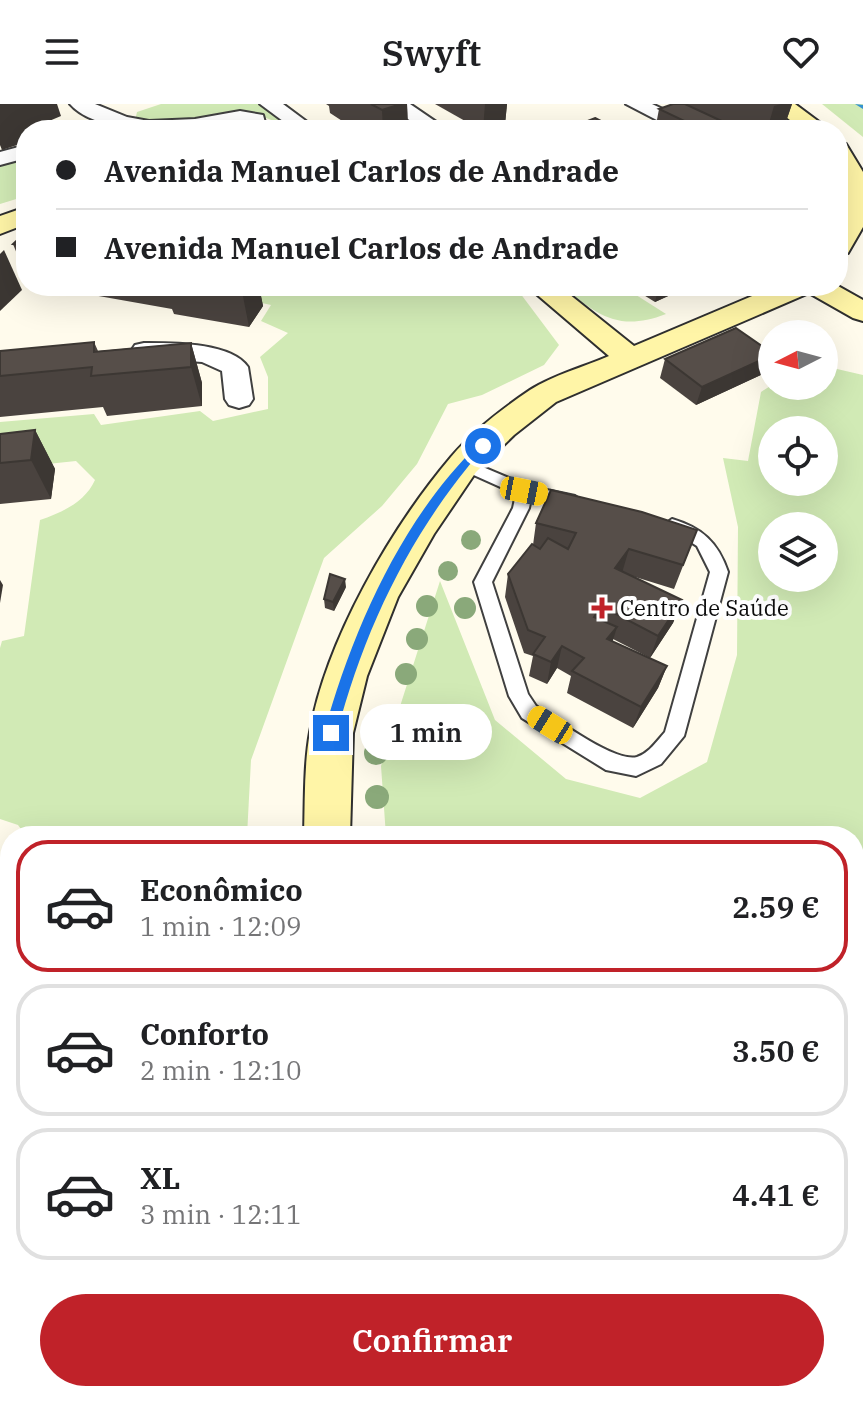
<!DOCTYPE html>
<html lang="pt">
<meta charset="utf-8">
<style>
:root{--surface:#fff;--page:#f2f2f2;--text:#202124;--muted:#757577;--line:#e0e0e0;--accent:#c02229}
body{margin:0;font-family:"IBM Plex Serif",serif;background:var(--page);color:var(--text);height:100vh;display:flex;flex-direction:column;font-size:30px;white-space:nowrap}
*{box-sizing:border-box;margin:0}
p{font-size:26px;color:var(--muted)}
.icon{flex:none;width:44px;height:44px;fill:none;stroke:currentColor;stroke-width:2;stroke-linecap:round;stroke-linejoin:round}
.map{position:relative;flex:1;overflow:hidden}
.panel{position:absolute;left:0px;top:722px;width:864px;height:576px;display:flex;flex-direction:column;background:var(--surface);border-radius:32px 32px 0 0;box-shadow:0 8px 32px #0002}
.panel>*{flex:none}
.guide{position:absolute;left:16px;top:16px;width:832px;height:176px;border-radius:32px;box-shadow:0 8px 32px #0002;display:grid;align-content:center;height:176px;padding:0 40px;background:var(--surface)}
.needle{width:52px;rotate:264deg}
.fabs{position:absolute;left:758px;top:216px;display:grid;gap:16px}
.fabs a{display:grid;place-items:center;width:80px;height:80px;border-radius:50%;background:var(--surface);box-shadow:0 8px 32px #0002;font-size:40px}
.end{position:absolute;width:36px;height:36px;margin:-18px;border:10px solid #1a73e8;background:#fff;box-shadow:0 0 0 4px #fff}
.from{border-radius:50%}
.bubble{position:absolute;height:56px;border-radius:28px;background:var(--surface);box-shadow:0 8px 32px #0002;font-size:26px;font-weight:600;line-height:56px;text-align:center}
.car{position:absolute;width:24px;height:48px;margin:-24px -12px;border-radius:10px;box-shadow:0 0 6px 2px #0007;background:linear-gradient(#f5c518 24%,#345 0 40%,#f5c518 0 76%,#345 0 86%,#f5c518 0)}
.guide b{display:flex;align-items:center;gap:28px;height:76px;font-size:30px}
.guide b+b{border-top:2px solid var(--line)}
.guide i{width:20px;height:20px;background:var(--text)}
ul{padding:14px 0 0;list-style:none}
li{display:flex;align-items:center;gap:24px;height:132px;margin:0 16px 12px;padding:0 24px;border:4px solid var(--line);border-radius:32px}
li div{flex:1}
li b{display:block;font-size:30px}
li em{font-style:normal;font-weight:600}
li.selected{border-color:var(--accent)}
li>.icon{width:72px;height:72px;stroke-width:1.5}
.cta{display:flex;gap:16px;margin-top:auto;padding:16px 40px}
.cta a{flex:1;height:92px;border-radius:48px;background:var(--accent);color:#fff;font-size:32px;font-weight:600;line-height:92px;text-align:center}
header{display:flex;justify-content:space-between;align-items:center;height:104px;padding:0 40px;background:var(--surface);font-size:36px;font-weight:600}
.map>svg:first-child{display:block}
.green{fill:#d1eab5;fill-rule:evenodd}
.forest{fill:#b4db94}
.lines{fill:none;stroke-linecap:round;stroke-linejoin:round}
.stream{fill:#3592d0;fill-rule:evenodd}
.lane-casing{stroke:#404040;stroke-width:4}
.street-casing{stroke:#404040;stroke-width:4}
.secondary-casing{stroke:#2f2f2f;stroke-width:4}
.lane{fill:#fff;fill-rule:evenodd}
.street{fill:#fff;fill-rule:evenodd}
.secondary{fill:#fff5a7;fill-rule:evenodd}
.tree{fill:#8aa97a}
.wall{fill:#4a433f}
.shaded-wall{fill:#3c3733}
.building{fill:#564e49;stroke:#3c3733;stroke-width:2}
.route{fill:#1a73e8}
.poi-dot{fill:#c02229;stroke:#fff;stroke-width:3}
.labels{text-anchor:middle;stroke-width:8;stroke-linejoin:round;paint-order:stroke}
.poi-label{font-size:22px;fill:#0d0d0d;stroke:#fff;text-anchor:start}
</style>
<header><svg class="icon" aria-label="menu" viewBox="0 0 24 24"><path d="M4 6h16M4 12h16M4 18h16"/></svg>Swyft<svg class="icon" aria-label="heart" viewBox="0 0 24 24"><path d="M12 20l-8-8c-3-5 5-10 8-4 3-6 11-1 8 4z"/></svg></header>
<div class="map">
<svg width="863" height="1298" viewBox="0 0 863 1298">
<rect width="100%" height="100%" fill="#fffbec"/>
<g class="green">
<path d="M 161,0 L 261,0 L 292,22 L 287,26 L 278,26 L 279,20 C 244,0 217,15 179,18 C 165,19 149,17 135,17 L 137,8 Z"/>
<path d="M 822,0 L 863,0 L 863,33 Z"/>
<path d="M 26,53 L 26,92 L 0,100 L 0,63 Z"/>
<path d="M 182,182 L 506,182 L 520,189 L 559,241 L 544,261 L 482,291 L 448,300 L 417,360 L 382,402 L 324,454 L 251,656 L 247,732 L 26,732 L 18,721 L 0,715 L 0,544 L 2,537 L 24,532 L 40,416 C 63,408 85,398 95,376 L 76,357 L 0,365 L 0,318 L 94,310 L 101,321 L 200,307 L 213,317 L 268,305 L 268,273 L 260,253 L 288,229 L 261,217 L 271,201 Z"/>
<path d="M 562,182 L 622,182 L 666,210 C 619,228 598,212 562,182 Z"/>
<path d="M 824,262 L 863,271 L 863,800 L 854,802 L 854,732 L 386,732 L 381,662 L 440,477 L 495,616 L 566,675 L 640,694 L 707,658 L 737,551 L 738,423 L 723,354 L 748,357 L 761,288 L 772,281 L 824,282 ZM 772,326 L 824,326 L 824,378 L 772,378 ZM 772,422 L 824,422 L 824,474 L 772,474 Z"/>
<path d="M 10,913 L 10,1216 L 0,1210 L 0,988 L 4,976 Z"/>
<path d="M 120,1288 L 471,1288 L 459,1298 L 140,1298 Z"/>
</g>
<g class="forest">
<path d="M 854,1019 L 863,1023 L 863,1228 L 854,1245 Z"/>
<path d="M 617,1288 L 838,1288 L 837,1298 L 612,1298 Z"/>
</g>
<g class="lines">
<path class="stream" d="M 855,0 L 863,1 L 863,5 Z"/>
<g class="lane-casing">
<path id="lane" d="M 464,355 L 528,382 L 575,392 L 583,398 L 575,404 L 531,394 L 529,404 L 492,478 L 528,590 L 536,602 C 556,615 615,659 637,653 C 649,649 657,637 665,628 L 710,468 L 697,442 L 664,421 L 672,415 C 702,424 718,438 728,468 L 684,632 L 661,660 L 636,672 L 606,666 L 522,614 L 509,592 L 474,478 L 513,404 L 516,390 L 458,364 L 456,360 Z"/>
</g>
<g class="street-casing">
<g id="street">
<path d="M 70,0 L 95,0 L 127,13 L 149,17 L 195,15 L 240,7 L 263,11 L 267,26 L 247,26 L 246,19 C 231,18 218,23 203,26 C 169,31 94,28 70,0 Z"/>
<path d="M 260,0 L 283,0 L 318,26 L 295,26 Z"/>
<path d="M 386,0 L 410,0 L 448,26 L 424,26 Z"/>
<path d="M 626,0 L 652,0 L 699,22 L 702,26 L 676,26 Z"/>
<path d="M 26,41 L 26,54 L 0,61 L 0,48 Z"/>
<path d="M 144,239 C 172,239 231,238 248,263 L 253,295 L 249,301 L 239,304 L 229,301 L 225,295 L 222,267 L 202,258 L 135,253 L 131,247 L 135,241 Z"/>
</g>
</g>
<g class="secondary-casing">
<g id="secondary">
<path d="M 769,0 L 795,0 L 830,26 L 803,26 Z"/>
<path d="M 838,38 L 846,40 L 863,68 L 863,123 L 848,149 L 838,151 L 838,120 L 844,94 L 838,67 Z"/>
<path d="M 26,103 L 26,120 L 0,130 L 0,112 Z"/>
<path d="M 527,182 L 559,182 L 634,242 L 776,182 L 838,182 L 863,196 L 863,217 L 853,214 L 809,189 L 556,298 L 514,331 L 476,368 L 434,430 L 398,493 L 367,572 L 353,629 L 350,732 L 304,732 C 305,698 304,661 310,628 C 326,536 391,424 451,353 C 473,327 502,305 530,286 C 553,271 584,263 609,252 Z"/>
<path d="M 863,821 L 863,871 L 854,873 L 854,823 Z"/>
<path d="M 0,1252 L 10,1257 L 10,1288 L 44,1288 L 48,1298 L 0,1298 Z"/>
<path d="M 515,1288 L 581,1288 L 577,1298 L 511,1298 Z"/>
</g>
</g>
<use href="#lane" class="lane"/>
<use href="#street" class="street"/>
<use href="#secondary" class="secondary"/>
</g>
<g class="tree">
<circle cx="471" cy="436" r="10"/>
<circle cx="448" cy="467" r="10"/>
<circle cx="427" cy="502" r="11"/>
<circle cx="465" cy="504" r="11"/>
<circle cx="417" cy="535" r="11"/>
<circle cx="406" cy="570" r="11"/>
<circle cx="376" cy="649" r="12"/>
<circle cx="377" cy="693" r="12"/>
</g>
<g class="wall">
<path d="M 326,0 L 407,0 L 408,26 L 356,26 L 330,9 L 329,2 Z"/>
<path d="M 435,0 L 507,0 L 505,20 L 488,26 L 481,26 Z"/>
<path d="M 673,0 L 792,0 L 783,26 L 655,26 L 659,5 Z"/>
<path d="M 26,128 L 26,172 L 13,140 Z"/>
<path d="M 42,182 L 259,182 L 263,202 L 249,223 L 174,210 L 172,205 Z"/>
<path d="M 629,182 L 680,182 L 679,187 L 655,198 Z"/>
<path d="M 94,238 L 98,247 L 191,239 L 202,279 L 202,302 L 107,312 L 103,303 L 0,313 L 0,247 Z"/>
<path d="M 772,249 L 772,255 L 767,268 L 696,301 L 660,274 L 665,255 Z"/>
<path d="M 35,326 L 55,365 L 51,395 L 0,400 L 0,330 Z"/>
<path d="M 536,419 L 697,426 L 674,485 L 632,472 L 682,496 L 673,519 L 650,554 L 613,535 L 612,538 L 667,562 L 658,584 L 633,624 L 567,589 L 571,572 L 557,564 L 547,580 L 529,572 L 533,552 L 524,549 L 505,493 L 508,470 L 533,441 Z"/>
<path d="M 346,483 L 334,507 L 325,504 L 324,495 Z"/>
<path d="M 387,609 L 388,616 L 384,642 L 370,641 L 369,633 Z"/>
</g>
<g class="shaded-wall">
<path d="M 0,0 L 57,0 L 61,12 L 42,20 L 43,23 L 32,25 L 33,26 L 26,26 L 26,38 L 2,46 L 0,41 Z"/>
<path d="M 401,0 L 407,0 L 408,26 L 383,26 L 382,6 Z"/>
<path d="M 485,0 L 507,0 L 505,20 L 488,26 L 483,26 Z"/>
<path d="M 781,0 L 792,0 L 783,26 L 767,26 L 774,2 Z"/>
<path d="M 4,146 L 22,186 L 0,207 L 0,150 Z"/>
<path d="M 241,182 L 259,182 L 263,202 L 249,223 Z"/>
<path d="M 659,182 L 680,182 L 679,187 L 655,198 Z"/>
<path d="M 191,239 L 202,279 L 202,302 L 191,263 Z"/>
<path d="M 772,251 L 772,255 L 767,268 L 696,301 L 702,283 Z"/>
<path d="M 35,326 L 55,365 L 51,395 L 31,356 Z"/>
<path d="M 629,445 L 622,469 L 615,464 Z"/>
<path d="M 345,475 L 346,483 L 334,507 L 333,498 Z"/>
<path d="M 0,476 L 3,481 L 0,499 Z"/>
<path d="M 682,496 L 673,519 L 650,554 L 658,532 Z"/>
<path d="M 617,523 L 610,546 L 607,535 Z"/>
<path d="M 562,542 L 557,564 L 547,580 L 551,558 Z"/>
<path d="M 667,562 L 658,584 L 633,624 L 641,603 Z"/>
<path d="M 387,609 L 388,616 L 384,642 L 383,634 Z"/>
</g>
<g class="building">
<path d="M 371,0 L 401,0 L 382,6 Z"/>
<path d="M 673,0 L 685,0 L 741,26 L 703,26 L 659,5 Z"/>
<path d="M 595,14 L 618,26 L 578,26 L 572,23 Z"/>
<path d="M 26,128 L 26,142 L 13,140 Z"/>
<path d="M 736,224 L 772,249 L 772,251 L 702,283 L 665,255 Z"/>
<path d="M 94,238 L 94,248 L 191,239 L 191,263 L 91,272 L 92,263 L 0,272 L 0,247 Z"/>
<path d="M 35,326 L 31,356 L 0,359 L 0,330 Z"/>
<path d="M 551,386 L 642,408 L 697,426 L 683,461 L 629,445 L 615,464 L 682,496 L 658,532 L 601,502 L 594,513 L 617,523 L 607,535 L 667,562 L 641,603 L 572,567 L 584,554 L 562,542 L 551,558 L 533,550 L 545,533 L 528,526 L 508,470 L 532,440 L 540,445 L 548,434 L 568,445 L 576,429 L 536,419 Z"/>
<path d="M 330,470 L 345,475 L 333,498 L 324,495 Z"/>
<path d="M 373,607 L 387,609 L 383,634 L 369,633 Z"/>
</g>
<path class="route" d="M 480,339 L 488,342 C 482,350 473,356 467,364 C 404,442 362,533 337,629 L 331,634 L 326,633 L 324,629 C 352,527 402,413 480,339 Z"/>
<path class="poi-dot" d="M598 492h8v8h8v8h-8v8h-8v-8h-8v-8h8z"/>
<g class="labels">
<g class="poi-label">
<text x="620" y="512">Centro de Saúde</text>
</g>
</g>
</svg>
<div class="fabs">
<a><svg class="needle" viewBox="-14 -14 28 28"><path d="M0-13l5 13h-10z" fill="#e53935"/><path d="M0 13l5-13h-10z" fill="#757577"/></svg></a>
<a><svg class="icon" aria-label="locate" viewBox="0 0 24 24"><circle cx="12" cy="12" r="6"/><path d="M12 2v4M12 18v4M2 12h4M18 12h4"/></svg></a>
<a><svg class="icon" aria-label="layers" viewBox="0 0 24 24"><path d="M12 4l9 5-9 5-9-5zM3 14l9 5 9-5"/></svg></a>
</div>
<i class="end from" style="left:483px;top:342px"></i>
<i class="end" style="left:331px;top:629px"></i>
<div class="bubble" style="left:360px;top:600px;width:132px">1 min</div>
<i class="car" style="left:524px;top:387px;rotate:101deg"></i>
<i class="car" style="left:550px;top:621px;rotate:302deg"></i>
<div class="guide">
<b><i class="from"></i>Avenida Manuel Carlos de Andrade</b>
<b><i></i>Avenida Manuel Carlos de Andrade</b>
</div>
<section class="panel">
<ul>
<li class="selected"><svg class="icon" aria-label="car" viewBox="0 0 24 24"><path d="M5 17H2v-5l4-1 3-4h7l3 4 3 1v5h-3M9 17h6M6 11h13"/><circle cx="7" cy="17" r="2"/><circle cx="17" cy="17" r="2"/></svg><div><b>Econômico</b><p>1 min · 12:09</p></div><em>2.59 €</em></li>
<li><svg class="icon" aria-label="car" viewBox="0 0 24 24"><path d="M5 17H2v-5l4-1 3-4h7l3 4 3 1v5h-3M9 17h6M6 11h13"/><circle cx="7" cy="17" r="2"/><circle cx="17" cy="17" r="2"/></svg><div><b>Conforto</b><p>2 min · 12:10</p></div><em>3.50 €</em></li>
<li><svg class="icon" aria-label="car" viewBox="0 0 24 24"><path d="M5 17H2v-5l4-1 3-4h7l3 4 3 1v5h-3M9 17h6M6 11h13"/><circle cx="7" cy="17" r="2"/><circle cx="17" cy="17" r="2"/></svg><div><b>XL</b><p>3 min · 12:11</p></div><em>4.41 €</em></li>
</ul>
<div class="cta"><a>Confirmar</a></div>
</section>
</div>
